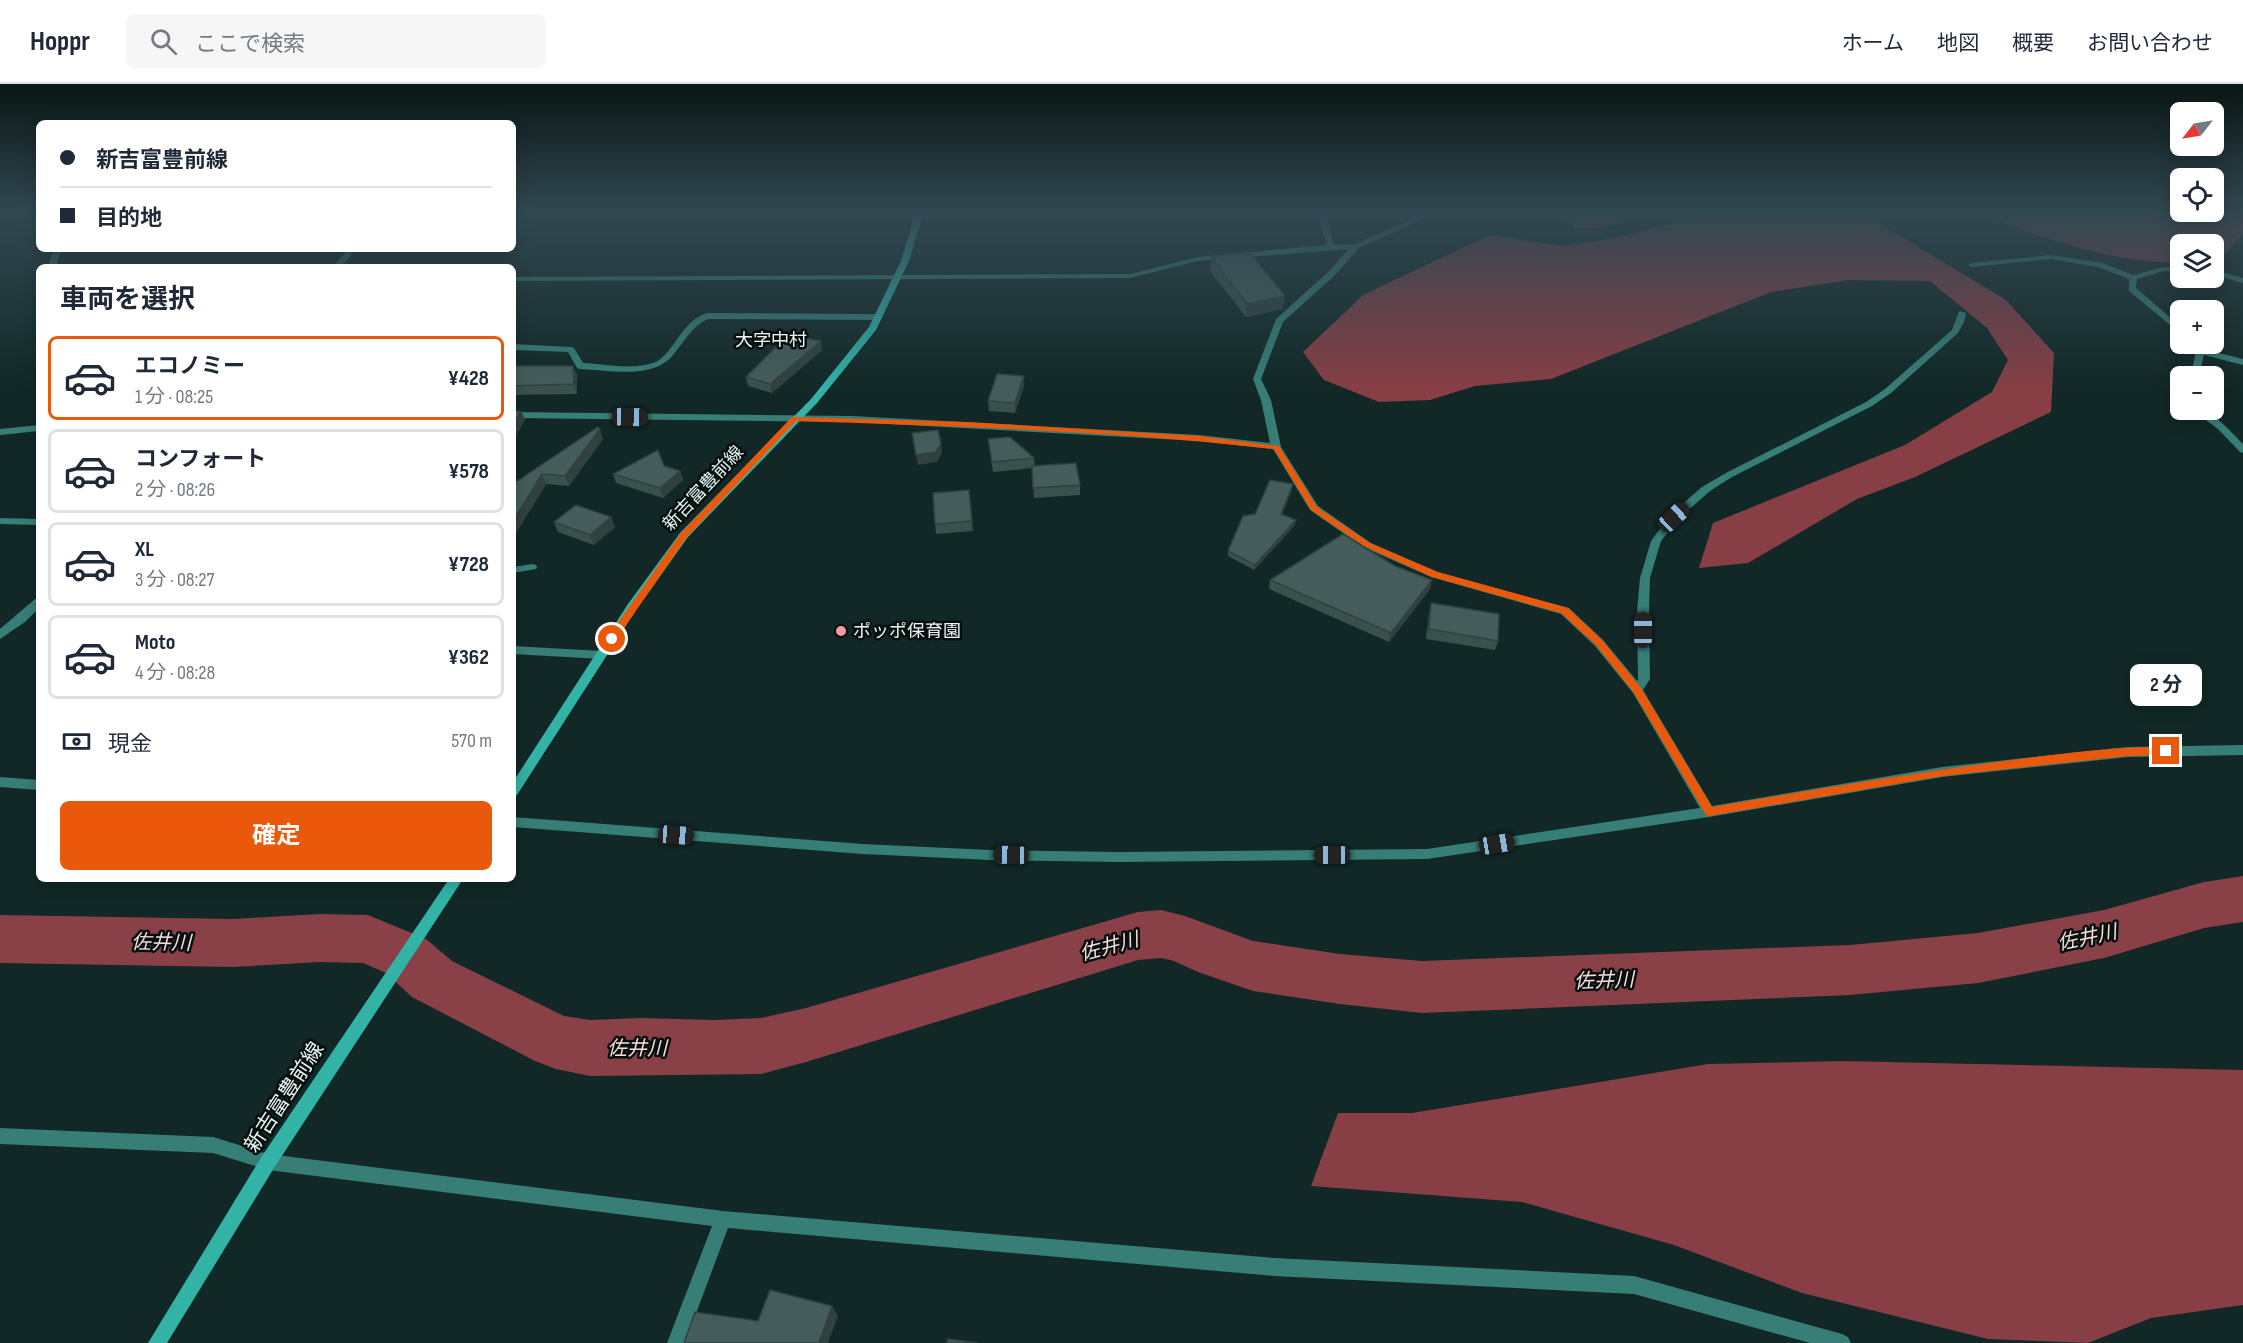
<!DOCTYPE html>
<html lang="ja">
<meta charset="utf-8">
<style>
:root{--surface:#fff;--page:#f6f6f7;--text:#1f2937;--muted:#747a83;--line:#e0e1e3;--accent:#ea580c}
body{margin:0;font-family:"Sofia Sans Condensed","Noto Sans JP",sans-serif;background:var(--page);color:var(--text);height:100vh;display:flex;flex-direction:column;font-size:22px;white-space:nowrap}
*{box-sizing:border-box;margin:0}
p{font-size:20px;color:var(--muted)}
.icon{flex:none;width:33px;height:33px;fill:none;stroke:currentColor;stroke-width:2;stroke-linecap:round;stroke-linejoin:round}
.map{position:relative;flex:1;overflow:hidden}
.details{position:absolute;left:36px;top:180px;width:480px;height:618px;display:flex;flex-direction:column;background:var(--surface);border-radius:9px;box-shadow:0 3px 15px #0003}
.details>*{flex:none}
.hud{position:absolute;left:36px;top:36px;width:480px;height:132px;border-radius:9px;box-shadow:0 3px 15px #0003;display:grid;align-content:center;height:132px;padding:0 24px;background:var(--surface)}
.needle{width:39px;rotate:239deg}
.controls{position:absolute;left:2170px;top:18px;display:grid;gap:12px}
.controls a{display:grid;place-items:center;width:54px;height:54px;border-radius:9px;background:var(--surface);box-shadow:0 3px 15px #0003;font-size:30px}
.end{position:absolute;width:27px;height:27px;margin:-14px;border:8px solid #ea580c;background:#fff;box-shadow:0 0 0 3px #fff}
.from{border-radius:50%}
.bubble{position:absolute;height:42px;border-radius:9px;background:var(--surface);box-shadow:0 3px 15px #0003;font-size:20px;font-weight:700;line-height:42px;text-align:center}
.car{position:absolute;width:18px;height:36px;margin:-18px -9px;border-radius:8px;box-shadow:0 0 4px 2px #0007;background:linear-gradient(#222 24%,#8ab4d8 0 40%,#222 0 76%,#8ab4d8 0 86%,#222 0)}
.hud b{display:flex;align-items:center;gap:21px;height:57px;font-size:22px}
.hud b+b{border-top:2px solid var(--line)}
.hud i{width:15px;height:15px;background:var(--text)}
ul{padding:0;list-style:none}
li{display:flex;align-items:center;gap:18px;height:84px;margin:0 12px 9px;padding:0 12px;border:3px solid var(--line);border-radius:9px}
li div{flex:1}
li b{display:block;font-size:22px}
li em{font-style:normal;font-weight:700}
li.active{border-color:var(--accent)}
li>.icon{width:54px;height:54px;stroke-width:1.5}
h2{padding:0 24px;font-size:27px;line-height:72px}
.pay{display:flex;align-items:center;gap:15px;height:66px;padding:0 24px;font-size:22px}
.pay p{margin-inline-start:auto}
.cta{display:flex;gap:12px;margin-top:auto;padding:12px 24px}
.cta a{flex:1;height:69px;border-radius:9px;background:var(--accent);color:#fff;font-size:24px;font-weight:700;line-height:69px;text-align:center}
header{display:flex;align-items:center;gap:36px;box-sizing:border-box;height:84px;padding:0 30px;background:var(--surface);border-bottom:2px solid var(--line)}
header strong{font-size:28px}
nav{display:flex;gap:33px;margin-inline-start:auto;font-size:21px}
.search{width:420px;height:54px;background:var(--page);display:flex;align-items:center;gap:15px;box-sizing:border-box;padding:0 21px;border-radius:9px;color:var(--muted);font-size:22px}
.map>svg:first-child{display:block}
.forest{fill:#873e44}
.water{fill:#894046}
.lines{fill:none;stroke-linecap:round;stroke-linejoin:round}
.river{fill:#894046;fill-rule:evenodd}
.street{fill:#377e77;fill-rule:evenodd}
.secondary{fill:#33b2a6;fill-rule:evenodd}
.wall{fill:#3a504d}
.shaded-wall{fill:#30413f}
.building{fill:#445d5a;stroke:#30413f;stroke-width:1.5}
.route{fill:#ea580c}
.poi-dot{fill:#f49b9f;stroke:#060f0e;stroke-width:2}
.labels{text-anchor:middle;stroke-width:5;stroke-linejoin:round;paint-order:stroke}
.far-quarter-label{font-size:18px;fill:#eaf8f6;stroke:#060f0e}
.street-label{font-size:18px;fill:#eaf8f6;stroke:#060f0e}
.poi-label{font-size:18px;fill:#eaf8f6;stroke:#060f0e;text-anchor:start}
.water-label{font-size:20px;font-style:italic;fill:#f4dddd;stroke:#060f0e}
.near-street-label{font-size:21px;fill:#eaf8f6;stroke:#060f0e}
</style>
<header>
<strong>Hoppr</strong>
<div class="search"><svg class="icon" aria-label="search" viewBox="0 0 24 24"><circle cx="10" cy="10" r="6"/><path d="M15 15l6 6"/></svg>ここで検索</div>
<nav><a>ホーム</a><a>地図</a><a>概要</a><a>お問い合わせ</a></nav>
</header>
<div class="map">
<svg width="2243" height="1259" viewBox="0 0 2243 1259">
<rect width="100%" height="100%" fill="#112826"/>
<g class="forest">
<path d="M 1724,130 L 1846,130 L 1877,138 L 2006,216 L 2054,269 L 2051,328 L 1915,393 L 1857,415 L 1748,479 L 1699,484 L 1713,439 L 1905,361 L 1992,308 L 2008,276 L 1987,244 L 1930,197 L 1848,196 L 1771,208 L 1551,295 L 1475,302 L 1430,316 L 1379,318 L 1324,296 L 1303,268 L 1363,211 L 1490,151 L 1563,162 L 1615,154 L 1665,141 Z"/>
<path d="M 1841,977 L 2243,986 L 2243,1221 L 2151,1234 L 2088,1259 L 1988,1255 L 1802,1209 L 1674,1161 L 1522,1118 L 1311,1102 L 1338,1029 L 1412,1029 L 1708,980 Z"/>
</g>
<g class="water">
<path d="M 1560,130 L 1636,130 L 1606,143 L 1576,145 Z"/>
<path d="M 1978,130 L 2238,130 L 2243,134 L 2243,150 L 2217,179 L 2214,179 L 2214,160 L 2181,160 L 2181,179 C 2110,179 2043,153 1978,130 Z"/>
</g>
<g class="lines">
<path class="river" d="M 2243,792 L 2243,838 L 2204,844 L 2104,874 L 1978,899 L 1850,911 L 1422,929 L 1340,920 L 1253,907 L 1198,888 L 1174,877 L 1161,874 L 1138,876 L 806,978 L 761,990 L 590,992 L 556,985 L 535,977 L 412,913 L 386,889 L 363,879 L 320,878 L 233,883 L 0,879 L 0,831 L 233,835 L 320,830 L 368,831 L 426,855 L 452,877 L 564,932 L 590,936 L 641,934 L 714,936 L 761,934 L 806,924 L 1138,828 L 1161,826 L 1185,832 L 1253,857 L 1340,870 L 1422,877 L 1850,861 L 1978,849 L 2104,826 L 2204,798 Z"/>
<g class="street">
<path d="M 1317,130 L 1325,130 L 1334,161 L 1355,160 L 1425,130 L 1435,130 L 1359,164 L 1334,192 L 1283,238 L 1261,295 L 1271,316 L 1281,363 L 1318,422 L 1371,459 L 1439,489 L 1569,524 L 1603,556 L 1637,597 L 1638,595 L 1637,528 L 1640,494 L 1651,457 L 1670,431 L 1702,403 L 1726,389 L 1866,318 L 1885,305 L 1952,246 L 1959,227 L 1966,229 L 1964,238 L 1958,249 L 1891,309 L 1872,322 L 1732,393 L 1710,407 L 1678,435 L 1661,457 L 1650,494 L 1649,528 L 1650,595 L 1643,606 L 1712,722 L 1942,683 L 2128,663 L 2243,661 L 2243,671 L 2128,673 L 1942,693 L 1709,733 L 1427,775 L 1119,778 L 990,776 L 863,770 L 513,743 L 513,733 L 863,760 L 990,766 L 1119,768 L 1427,765 L 1700,724 L 1633,609 L 1595,562 L 1561,530 L 1431,493 L 1363,463 L 1310,426 L 1273,365 L 1199,357 L 852,338 L 513,334 L 513,328 L 852,332 L 1199,351 L 1270,359 L 1261,316 L 1253,295 L 1276,235 L 1328,188 L 1349,165 L 1198,177 L 1130,194 L 513,197 L 513,193 L 1130,190 L 1198,173 L 1327,161 Z"/>
<path d="M 55,165 L 63,165 L 57,177 L 58,183 L 50,183 L 49,177 Z"/>
<path d="M 348,165 L 356,165 L 341,183 L 333,183 Z"/>
<path d="M 2051,171 L 2103,179 L 2133,191 L 2163,183 L 2181,184 L 2181,188 L 2163,187 L 2137,195 L 2136,204 L 2181,243 L 2181,250 L 2129,207 L 2129,195 L 2098,183 L 2051,175 L 1972,183 L 1968,181 L 1972,179 Z"/>
<path d="M 2214,186 L 2243,194 L 2243,199 L 2214,191 Z"/>
<path d="M 707,229 L 879,230 L 883,233 L 879,236 L 708,235 C 692,242 684,258 673,271 C 653,296 608,286 580,285 L 577,284 L 568,268 L 513,266 L 513,260 L 571,263 L 574,264 L 583,279 C 605,280 632,286 653,279 C 674,272 679,238 707,229 Z"/>
<path d="M 2189,260 L 2197,260 L 2203,265 L 2243,275 L 2243,281 L 2204,271 L 2199,292 L 2191,292 L 2196,267 Z"/>
<path d="M 2192,326 C 2212,324 2230,347 2243,360 L 2243,369 L 2240,368 L 2218,345 Z"/>
<path d="M 39,341 L 39,347 L 0,351 L 0,345 Z"/>
<path d="M 0,434 L 39,435 L 39,441 L 0,440 Z"/>
<path d="M 532,480 L 536,481 L 537,483 L 536,485 L 513,489 L 513,483 Z"/>
<path d="M 39,514 L 39,524 L 25,538 L 0,555 L 0,545 L 35,515 Z"/>
<path d="M 513,562 L 601,567 L 607,571 L 601,575 L 513,570 Z"/>
<path d="M 0,693 L 39,696 L 39,706 L 0,703 Z"/>
<path d="M 0,1044 L 213,1053 L 268,1070 L 723,1127 L 1274,1174 L 1634,1192 L 1842,1250 L 1848,1253 L 1851,1259 L 1810,1259 L 1634,1210 L 1274,1192 L 728,1144 L 685,1259 L 667,1259 L 712,1142 L 268,1086 L 213,1069 L 0,1060 Z"/>
</g>
<g class="secondary">
<path d="M 915,130 L 923,130 L 909,177 L 876,246 L 817,319 L 688,453 L 636,526 L 517,711 L 513,713 L 513,698 L 628,520 L 680,449 L 811,315 L 869,243 L 901,177 Z"/>
<path d="M 449,795 L 463,795 L 274,1084 L 167,1259 L 148,1259 L 262,1072 Z"/>
</g>
</g>
<g class="wall">
<path d="M 1211,173 L 1283,225 L 1246,233 L 1210,187 Z"/>
<path d="M 822,266 L 772,309 L 748,302 L 746,293 Z"/>
<path d="M 573,282 L 577,291 L 577,310 L 513,311 L 513,285 Z"/>
<path d="M 1024,292 L 1024,302 L 1015,329 L 989,327 L 988,317 Z"/>
<path d="M 603,355 L 569,402 L 546,400 L 513,454 L 513,400 Z"/>
<path d="M 988,355 L 1034,374 L 1035,382 L 1080,401 L 1080,411 L 1034,414 L 1032,384 L 993,388 Z"/>
<path d="M 664,382 L 680,387 L 683,396 L 663,414 L 616,399 L 613,390 Z"/>
<path d="M 1292,405 L 1282,431 L 1295,441 L 1254,486 L 1228,472 L 1228,467 L 1255,430 Z"/>
<path d="M 969,406 L 973,447 L 936,450 L 935,440 Z"/>
<path d="M 554,438 L 615,443 L 594,461 L 558,448 Z"/>
<path d="M 1270,496 L 1430,505 L 1389,558 L 1269,505 Z"/>
<path d="M 1431,519 L 1498,557 L 1495,566 L 1426,555 L 1429,529 Z"/>
</g>
<g class="shaded-wall">
<path d="M 1285,212 L 1283,225 L 1246,233 L 1247,220 Z"/>
<path d="M 821,257 L 822,266 L 772,309 L 770,300 Z"/>
<path d="M 573,282 L 577,291 L 577,310 L 574,300 Z"/>
<path d="M 1024,292 L 1024,302 L 1015,329 L 1015,319 Z"/>
<path d="M 521,327 L 525,336 L 513,357 L 513,341 Z"/>
<path d="M 600,345 L 603,355 L 569,402 L 565,392 Z"/>
<path d="M 941,359 L 942,369 L 937,378 L 918,381 L 916,371 Z"/>
<path d="M 680,387 L 683,396 L 663,414 L 660,404 Z"/>
<path d="M 542,390 L 546,400 L 513,454 L 513,437 Z"/>
<path d="M 1293,400 L 1292,405 L 1280,435 L 1281,430 Z"/>
<path d="M 611,433 L 615,443 L 594,461 L 590,451 Z"/>
<path d="M 1296,436 L 1295,441 L 1254,486 L 1255,481 Z"/>
<path d="M 1432,496 L 1430,505 L 1389,558 L 1391,549 Z"/>
<path d="M 832,1222 L 838,1232 L 828,1259 L 819,1259 Z"/>
</g>
<g class="building">
<path d="M 1249,168 L 1285,212 L 1247,220 L 1211,173 Z"/>
<path d="M 788,251 L 821,257 L 770,300 L 746,293 Z"/>
<path d="M 515,282 L 573,282 L 574,300 L 513,302 L 513,285 Z"/>
<path d="M 997,290 L 1024,292 L 1015,319 L 988,317 Z"/>
<path d="M 513,327 L 521,327 L 513,341 Z"/>
<path d="M 598,343 L 600,345 L 565,392 L 542,390 L 513,437 L 513,400 Z"/>
<path d="M 938,346 L 941,359 L 936,368 L 916,371 L 912,349 Z"/>
<path d="M 1010,353 L 1034,374 L 992,378 L 988,355 Z"/>
<path d="M 658,366 L 664,382 L 680,387 L 660,404 L 613,390 Z"/>
<path d="M 1076,379 L 1080,401 L 1033,404 L 1032,382 Z"/>
<path d="M 1270,396 L 1293,400 L 1281,430 L 1296,436 L 1255,481 L 1228,467 L 1243,432 L 1255,430 Z"/>
<path d="M 969,406 L 972,437 L 935,440 L 933,409 Z"/>
<path d="M 576,421 L 611,433 L 590,451 L 554,438 Z"/>
<path d="M 1343,450 L 1395,482 L 1432,496 L 1391,549 L 1270,496 Z"/>
<path d="M 1431,519 L 1499,530 L 1498,557 L 1429,545 Z"/>
<path d="M 770,1206 L 832,1222 L 819,1259 L 684,1259 L 695,1228 L 758,1237 Z"/>
<path d="M 948,1255 L 978,1259 L 947,1259 Z"/>
</g>
<linearGradient id="sky" x2="0" y2="1"><stop stop-color="#091615"/><stop offset="0.42" stop-color="#324852"/><stop offset="1" stop-color="#324852" stop-opacity="0"/></linearGradient>
<rect width="2243" height="306" fill="url(#sky)"/>
<path class="route" d="M 792,333 L 967,338 L 1199,352 L 1279,362 L 1317,423 L 1370,459 L 1438,488 L 1568,524 L 1603,557 L 1641,604 L 1712,723 C 1764,714 2151,647 2171,667 L 2166,671 L 2128,672 L 1942,692 L 1709,732 L 1706,731 L 1634,609 L 1596,561 L 1561,529 L 1432,493 L 1364,462 L 1311,426 L 1274,365 C 1115,347 955,342 796,337 L 687,453 L 615,557 L 608,557 L 608,553 L 681,449 Z"/>
<circle class="poi-dot" cx="841" cy="547" r="6"/>
<g class="labels">
<g class="far-quarter-label">
<text x="771" y="262">大字中村</text>
</g>
<g class="street-label">
<text transform="translate(703 404) rotate(-47)" y="6">新吉富豊前線</text>
</g>
<g class="poi-label">
<text x="853" y="553">ポッポ保育園</text>
</g>
<g class="water-label">
<text transform="translate(2087 853) rotate(-12)" y="7">佐井川</text>
<text transform="translate(161 858) rotate(1)" y="7">佐井川</text>
<text transform="translate(1109 862) rotate(-15)" y="7">佐井川</text>
<text transform="translate(1604 896) rotate(-2)" y="7">佐井川</text>
<text x="637" y="971">佐井川</text>
</g>
<g class="near-street-label">
<text transform="translate(284 1013) rotate(-57)" y="7">新吉富豊前線</text>
</g>
</g>
</svg>
<div class="controls">
<a><svg class="needle" viewBox="-14 -14 28 28"><path d="M0-13l5 13h-10z" fill="#e53935"/><path d="M0 13l5-13h-10z" fill="#747a83"/></svg></a>
<a><svg class="icon" aria-label="locate" viewBox="0 0 24 24"><circle cx="12" cy="12" r="6"/><path d="M12 2v4M12 18v4M2 12h4M18 12h4"/></svg></a>
<a><svg class="icon" aria-label="layers" viewBox="0 0 24 24"><path d="M12 4l9 5-9 5-9-5zM3 14l9 5 9-5"/></svg></a>
<a>+</a>
<a>−</a>
</div>
<i class="end from" style="left:612px;top:555px"></i>
<i class="end" style="left:2166px;top:667px"></i>
<div class="bubble" style="left:2130px;top:580px;width:72px">2 分</div>
<i class="car" style="left:630px;top:333px;rotate:91deg"></i>
<i class="car" style="left:1674px;top:433px;rotate:47deg"></i>
<i class="car" style="left:1643px;top:546px;rotate:0deg"></i>
<i class="car" style="left:676px;top:751px;rotate:94deg"></i>
<i class="car" style="left:1497px;top:760px;rotate:81deg"></i>
<i class="car" style="left:1011px;top:771px;rotate:271deg"></i>
<i class="car" style="left:1332px;top:771px;rotate:270deg"></i>
<div class="hud">
<b><i class="from"></i>新吉富豊前線</b>
<b><i></i>目的地</b>
</div>
<section class="details">
<h2>車両を選択</h2>
<ul>
<li class="active"><svg class="icon" aria-label="car" viewBox="0 0 24 24"><path d="M5 17H2v-5l4-1 3-4h7l3 4 3 1v5h-3M9 17h6M6 11h13"/><circle cx="7" cy="17" r="2"/><circle cx="17" cy="17" r="2"/></svg><div><b>エコノミー</b><p>1 分 · 08:25</p></div><em>¥428</em></li>
<li><svg class="icon" aria-label="car" viewBox="0 0 24 24"><path d="M5 17H2v-5l4-1 3-4h7l3 4 3 1v5h-3M9 17h6M6 11h13"/><circle cx="7" cy="17" r="2"/><circle cx="17" cy="17" r="2"/></svg><div><b>コンフォート</b><p>2 分 · 08:26</p></div><em>¥578</em></li>
<li><svg class="icon" aria-label="car" viewBox="0 0 24 24"><path d="M5 17H2v-5l4-1 3-4h7l3 4 3 1v5h-3M9 17h6M6 11h13"/><circle cx="7" cy="17" r="2"/><circle cx="17" cy="17" r="2"/></svg><div><b>XL</b><p>3 分 · 08:27</p></div><em>¥728</em></li>
<li><svg class="icon" aria-label="car" viewBox="0 0 24 24"><path d="M5 17H2v-5l4-1 3-4h7l3 4 3 1v5h-3M9 17h6M6 11h13"/><circle cx="7" cy="17" r="2"/><circle cx="17" cy="17" r="2"/></svg><div><b>Moto</b><p>4 分 · 08:28</p></div><em>¥362</em></li>
</ul>
<div class="pay"><svg class="icon" aria-label="cash" viewBox="0 0 24 24"><path d="M3 7h18v10H3z"/><circle cx="12" cy="12" r="2"/></svg>現金<p>570 m</p></div>
<div class="cta"><a>確定</a></div>
</section>
</div>
